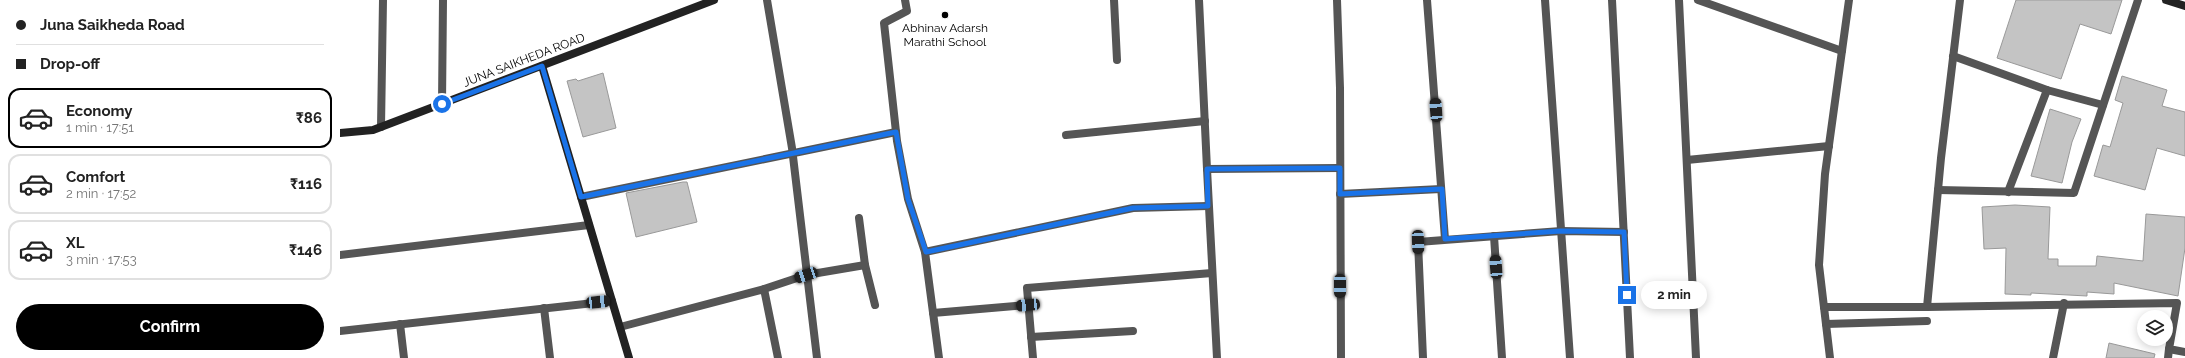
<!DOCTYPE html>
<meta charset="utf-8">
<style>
:root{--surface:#fff;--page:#f6f6f6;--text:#222;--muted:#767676;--line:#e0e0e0;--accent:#000}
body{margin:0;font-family:Raleway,sans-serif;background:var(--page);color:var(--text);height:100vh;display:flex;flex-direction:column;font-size:15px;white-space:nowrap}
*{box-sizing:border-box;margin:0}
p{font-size:13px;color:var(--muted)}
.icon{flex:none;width:22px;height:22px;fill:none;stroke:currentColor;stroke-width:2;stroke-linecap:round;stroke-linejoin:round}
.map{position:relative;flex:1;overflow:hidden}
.sheet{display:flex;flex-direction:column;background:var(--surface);width:340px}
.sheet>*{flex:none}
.hud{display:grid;align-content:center;height:88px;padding:0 16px;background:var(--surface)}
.fabs{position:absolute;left:1797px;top:310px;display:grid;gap:8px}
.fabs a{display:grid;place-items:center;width:36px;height:36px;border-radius:50%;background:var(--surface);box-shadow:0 2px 10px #0003;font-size:20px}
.end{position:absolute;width:18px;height:18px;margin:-9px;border:5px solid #1a73e8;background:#fff;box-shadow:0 0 0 2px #fff}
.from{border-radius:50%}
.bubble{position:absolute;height:28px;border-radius:14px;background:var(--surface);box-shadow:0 2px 10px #0003;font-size:13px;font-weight:700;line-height:28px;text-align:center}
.car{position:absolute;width:12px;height:24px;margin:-12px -6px;border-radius:5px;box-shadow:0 0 3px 1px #0007;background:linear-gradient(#222 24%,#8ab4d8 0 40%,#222 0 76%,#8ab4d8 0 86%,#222 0)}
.hud b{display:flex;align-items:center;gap:14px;height:38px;font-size:15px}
.hud b+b{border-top:1px solid var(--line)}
.hud i{width:10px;height:10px;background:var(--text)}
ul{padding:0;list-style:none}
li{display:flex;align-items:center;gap:12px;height:60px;margin:0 8px 6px;padding:0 8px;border:2px solid var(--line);border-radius:12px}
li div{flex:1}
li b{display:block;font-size:15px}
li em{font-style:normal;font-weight:700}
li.on{border-color:var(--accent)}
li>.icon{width:36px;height:36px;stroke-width:1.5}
.action{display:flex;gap:8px;margin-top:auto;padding:8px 16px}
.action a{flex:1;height:46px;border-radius:24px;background:var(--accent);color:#fff;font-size:16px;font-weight:700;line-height:46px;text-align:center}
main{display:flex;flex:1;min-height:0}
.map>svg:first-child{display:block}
.building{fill:#c4c4c4;stroke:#999}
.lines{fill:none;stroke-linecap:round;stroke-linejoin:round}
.street{stroke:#555;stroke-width:8}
.secondary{stroke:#222;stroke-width:8}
.route{stroke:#1a73e8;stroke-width:5}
.poi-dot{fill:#000;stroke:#fff;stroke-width:1.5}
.labels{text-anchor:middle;stroke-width:3;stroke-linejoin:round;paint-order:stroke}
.poi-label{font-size:12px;fill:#000;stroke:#fff}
.street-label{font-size:12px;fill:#000;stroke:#fff}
</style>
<main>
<section class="sheet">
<div class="hud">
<b><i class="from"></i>Juna Saikheda Road</b>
<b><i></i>Drop-off</b>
</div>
<ul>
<li class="on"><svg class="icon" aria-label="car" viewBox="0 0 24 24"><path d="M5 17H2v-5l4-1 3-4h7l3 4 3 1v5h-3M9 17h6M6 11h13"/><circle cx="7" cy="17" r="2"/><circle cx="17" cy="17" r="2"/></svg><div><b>Economy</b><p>1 min · 17:51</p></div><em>₹86</em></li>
<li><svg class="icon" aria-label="car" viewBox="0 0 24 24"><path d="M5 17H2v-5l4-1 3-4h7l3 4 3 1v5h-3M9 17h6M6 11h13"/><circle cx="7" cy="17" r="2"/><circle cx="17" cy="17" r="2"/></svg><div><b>Comfort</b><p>2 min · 17:52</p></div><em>₹116</em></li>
<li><svg class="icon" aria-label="car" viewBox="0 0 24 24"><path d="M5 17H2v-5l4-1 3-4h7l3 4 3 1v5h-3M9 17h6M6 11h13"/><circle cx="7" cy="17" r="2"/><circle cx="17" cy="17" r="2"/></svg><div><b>XL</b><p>3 min · 17:53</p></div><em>₹146</em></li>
</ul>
<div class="action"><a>Confirm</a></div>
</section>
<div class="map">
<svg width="1845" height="358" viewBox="0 0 1845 358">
<rect width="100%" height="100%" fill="#fff"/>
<g class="building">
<path d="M 1676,0 L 1782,0 L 1771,34 L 1740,24 L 1721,79 L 1657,58 Z"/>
<path d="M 263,73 L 276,128 L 243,137 L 227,81 L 236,79 L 238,81 Z"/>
<path d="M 1782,76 L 1827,90 L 1822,106 L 1845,112 L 1845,156 L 1817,148 L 1805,190 L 1754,176 L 1763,145 L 1770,147 L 1783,103 L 1775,100 Z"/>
<path d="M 1710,109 L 1741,119 L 1732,142 L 1722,183 L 1691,176 Z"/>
<path d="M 343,182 L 347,182 L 357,222 L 296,237 L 286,193 Z"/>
<path d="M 1675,205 L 1710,207 L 1708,259 L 1718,259 L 1718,266 L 1756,266 L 1757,256 L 1803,261 L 1806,214 L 1845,217 L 1845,248 L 1838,296 L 1774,283 L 1774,294 L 1747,292 L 1747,296 L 1691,293 L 1691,295 L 1665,294 L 1666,248 L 1644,249 L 1642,207 Z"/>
<path d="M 1769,343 L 1815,354 L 1814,358 L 1766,358 Z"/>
</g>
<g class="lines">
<g class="street">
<path d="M 427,0 L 452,148 L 477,358"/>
<path d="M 565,0 L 567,11 L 544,23 L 557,141 L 568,199 L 585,252"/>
<path d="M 774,0 L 777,60"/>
<path d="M 859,0 L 867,169"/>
<path d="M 997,0 L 1000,88 L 1001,358"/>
<path d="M 1087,0 L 1105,239"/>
<path d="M 1205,0 L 1230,358"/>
<path d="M 1272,0 L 1290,358"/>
<path d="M 1339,0 L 1356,358"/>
<path d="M 1358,0 L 1502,51"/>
<path d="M 1620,0 L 1601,158 L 1587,307 L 1837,303 L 1829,349 L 1845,352"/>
<path d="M 1613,56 L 1707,90 L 1668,192"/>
<path d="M 1707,90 L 1763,105"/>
<path d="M 102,104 L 103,0"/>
<path d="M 41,127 L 43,0"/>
<path d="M 726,135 L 865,121"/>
<path d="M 1347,160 L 1489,146"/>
<path d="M 1598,190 L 1734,193 L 1798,0"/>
<path d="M 1000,194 L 1101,189"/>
<path d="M 241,197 L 556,132"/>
<path d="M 519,218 L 525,265 L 535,305"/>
<path d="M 1154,236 L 1162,358"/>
<path d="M 0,255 L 249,225"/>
<path d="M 424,289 L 466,275 L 525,265"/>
<path d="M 1484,307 L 1587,307"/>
<path d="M 204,308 L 210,358"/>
<path d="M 593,313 L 688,305"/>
<path d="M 60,324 L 64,358"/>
<path d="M 1486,324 L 1587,321"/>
<path d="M 280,327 L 424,289 L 438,358"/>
<path d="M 0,331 L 272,301"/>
<path d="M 691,337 L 793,331"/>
<path d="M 599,358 L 585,252 L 793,208 L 868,206"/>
<path d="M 693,358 L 687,288 L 872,273"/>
<path d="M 877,358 L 867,169 L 1000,168"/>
<path d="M 1083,358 L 1078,242 L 1221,231 L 1284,232"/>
<path d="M 1490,358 L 1479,265 L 1485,174 L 1509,0"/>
<path d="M 1713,358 L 1724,303"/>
<path d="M 1828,358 L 1829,349"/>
</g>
<g class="secondary">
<path d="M 1826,0 L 1845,6"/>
<path d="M 202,66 L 289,358"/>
<path d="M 0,133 L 33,130 L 374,0"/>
</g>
</g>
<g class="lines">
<path class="route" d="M 102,104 L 202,66 L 241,197 L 556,132 L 568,199 L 586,252 L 793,208 L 868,206 L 867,169 L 1000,168 L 1000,194 L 1102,189 L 1105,239 L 1221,231 L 1284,232 L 1287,295"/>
</g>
<circle class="poi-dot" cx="605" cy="15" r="4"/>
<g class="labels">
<g class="poi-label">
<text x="605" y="32">Abhinav Adarsh<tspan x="605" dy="14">Marathi School</tspan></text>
</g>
<g class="street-label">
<text transform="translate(184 60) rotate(-21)" y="4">JUNA SAIKHEDA ROAD</text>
</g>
</g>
</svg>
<div class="fabs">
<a><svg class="icon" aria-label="layers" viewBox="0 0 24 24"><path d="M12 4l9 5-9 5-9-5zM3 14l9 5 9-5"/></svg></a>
</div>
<i class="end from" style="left:102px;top:104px"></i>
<i class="end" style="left:1287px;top:295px"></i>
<div class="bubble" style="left:1301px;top:281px;width:66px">2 min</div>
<i class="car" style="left:1096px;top:110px;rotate:356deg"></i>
<i class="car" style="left:1078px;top:242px;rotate:178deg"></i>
<i class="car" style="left:1156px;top:267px;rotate:356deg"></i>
<i class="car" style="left:466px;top:275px;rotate:252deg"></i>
<i class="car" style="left:1000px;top:286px;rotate:180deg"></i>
<i class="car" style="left:258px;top:302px;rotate:84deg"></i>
<i class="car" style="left:688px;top:305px;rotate:265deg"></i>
</div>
</main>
